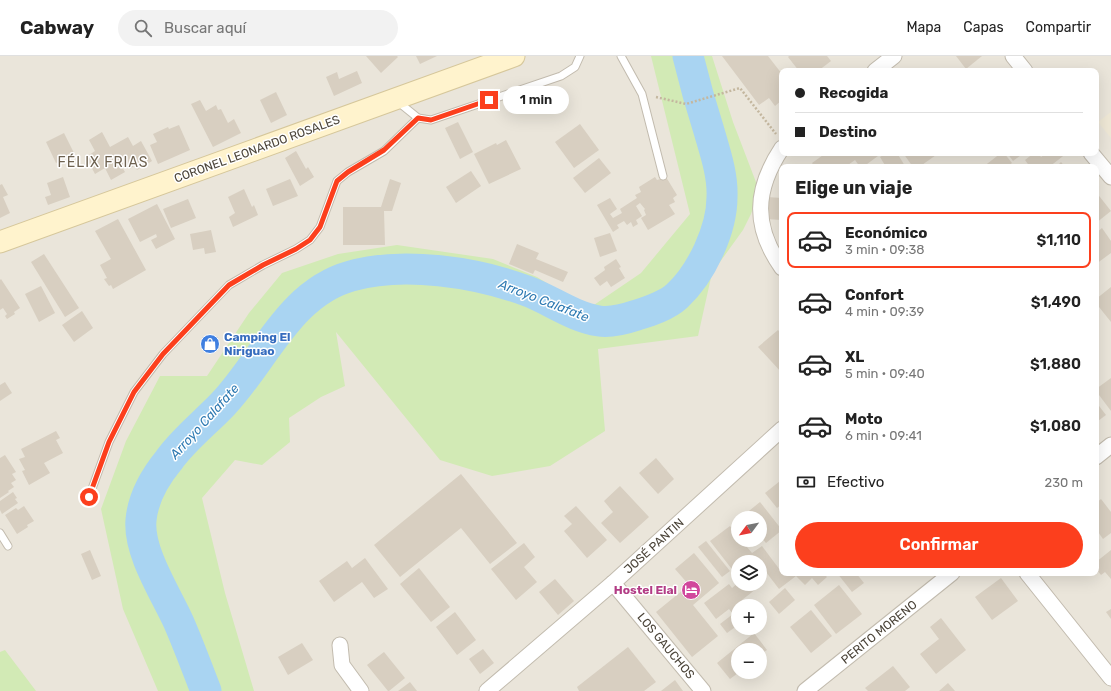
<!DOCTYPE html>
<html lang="es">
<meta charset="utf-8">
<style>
:root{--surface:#fff;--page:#f2f2f2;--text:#222;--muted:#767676;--line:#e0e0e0;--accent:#fc3f1d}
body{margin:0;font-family:Rubik,sans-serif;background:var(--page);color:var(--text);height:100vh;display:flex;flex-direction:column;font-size:15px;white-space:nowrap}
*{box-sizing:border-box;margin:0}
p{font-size:13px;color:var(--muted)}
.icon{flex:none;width:22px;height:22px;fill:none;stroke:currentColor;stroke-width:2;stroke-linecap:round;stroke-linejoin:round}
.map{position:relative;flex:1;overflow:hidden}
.panel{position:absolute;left:779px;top:108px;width:320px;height:412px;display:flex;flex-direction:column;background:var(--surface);border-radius:8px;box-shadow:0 4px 16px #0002}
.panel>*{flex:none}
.guide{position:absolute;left:779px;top:12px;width:320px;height:88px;border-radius:8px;box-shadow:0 4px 16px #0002;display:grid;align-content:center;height:88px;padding:0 16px;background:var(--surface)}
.needle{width:26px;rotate:238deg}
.buttons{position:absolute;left:731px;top:455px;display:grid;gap:8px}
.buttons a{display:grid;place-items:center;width:36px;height:36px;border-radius:50%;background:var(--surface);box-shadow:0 4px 16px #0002;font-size:20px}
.end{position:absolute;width:18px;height:18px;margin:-9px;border:5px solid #fc3f1d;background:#fff;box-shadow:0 0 0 2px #fff}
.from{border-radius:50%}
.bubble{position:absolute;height:28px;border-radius:14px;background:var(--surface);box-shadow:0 4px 16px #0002;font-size:13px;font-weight:600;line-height:28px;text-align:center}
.guide b{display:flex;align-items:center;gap:14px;height:38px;font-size:15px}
.guide b+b{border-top:1px solid var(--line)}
.guide i{width:10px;height:10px;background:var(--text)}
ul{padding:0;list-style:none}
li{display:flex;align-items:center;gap:12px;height:56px;margin:0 8px 6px;padding:0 8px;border:2px solid transparent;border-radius:8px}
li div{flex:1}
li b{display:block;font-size:15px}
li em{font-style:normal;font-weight:600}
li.selected{border-color:var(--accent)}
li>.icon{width:36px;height:36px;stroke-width:1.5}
h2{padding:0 16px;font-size:18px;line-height:48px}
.pay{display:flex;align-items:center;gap:10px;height:44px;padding:0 16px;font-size:15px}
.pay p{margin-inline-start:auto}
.primary-button{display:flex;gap:8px;margin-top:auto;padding:8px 16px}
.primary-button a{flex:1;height:46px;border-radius:24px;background:var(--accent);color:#fff;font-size:16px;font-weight:600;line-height:46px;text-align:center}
header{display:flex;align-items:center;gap:24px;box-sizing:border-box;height:56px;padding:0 20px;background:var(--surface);border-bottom:1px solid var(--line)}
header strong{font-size:19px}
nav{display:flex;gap:22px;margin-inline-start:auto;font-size:14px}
.search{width:280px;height:36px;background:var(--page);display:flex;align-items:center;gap:10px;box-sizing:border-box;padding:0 14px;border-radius:22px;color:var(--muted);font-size:15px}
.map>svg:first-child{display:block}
.residential{fill:#eae5da;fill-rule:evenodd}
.education{fill:#efe8d6}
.green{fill:#d2eab5}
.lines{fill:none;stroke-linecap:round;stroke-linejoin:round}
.river{stroke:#a9d4f2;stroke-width:31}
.building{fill:#d8cfc1}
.lane-casing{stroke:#c2bbae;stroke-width:9}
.street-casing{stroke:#c2bbae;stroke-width:17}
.secondary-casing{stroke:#d6c79b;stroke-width:23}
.path{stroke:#c4b79f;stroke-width:2.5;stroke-dasharray:2 2;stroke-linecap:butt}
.lane{stroke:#fff;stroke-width:7}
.street{stroke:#fff;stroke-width:15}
.secondary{stroke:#fff3cd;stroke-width:21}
.route{stroke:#fc3f1d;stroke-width:5}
.labels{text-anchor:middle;stroke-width:3;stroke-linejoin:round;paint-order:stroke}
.street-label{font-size:12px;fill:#4b4439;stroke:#fff}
.shop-label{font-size:12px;font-weight:bold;fill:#366cbe;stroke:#fff;text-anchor:start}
.hotel-label{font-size:12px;font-weight:bold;fill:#b23c85;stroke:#fff;text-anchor:end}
.water-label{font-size:13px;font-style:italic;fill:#2e7ab2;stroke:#fff}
.quarter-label{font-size:14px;letter-spacing:1px;fill:#6e6250;stroke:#fff}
</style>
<header>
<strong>Cabway</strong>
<div class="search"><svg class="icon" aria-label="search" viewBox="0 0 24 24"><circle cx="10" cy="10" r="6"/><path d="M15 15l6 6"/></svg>Buscar aquí</div>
<nav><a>Mapa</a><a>Capas</a><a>Compartir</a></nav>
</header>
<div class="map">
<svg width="1111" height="635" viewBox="0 0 1111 635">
<rect width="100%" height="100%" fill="#f6f3ec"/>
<path class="residential" d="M 0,0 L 1111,0 L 1111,635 L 0,635 ZM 782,15 L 1096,15 L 1096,97 L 782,97 ZM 782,111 L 1096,111 L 1096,517 L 782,517 ZM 738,462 L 760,462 L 760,484 L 738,484 ZM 738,506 L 760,506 L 760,528 L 738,528 ZM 738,550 L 760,550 L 760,572 L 738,572 ZM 738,594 L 760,594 L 760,616 L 738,616 Z"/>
<path class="education" d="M 1111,56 L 1111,82 L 1098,66 Z"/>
<g class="green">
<path d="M 651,0 L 712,0 L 733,66 L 759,134 L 751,158 L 743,174 L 712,217 L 698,280 L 598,293 L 605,375 L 550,410 L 492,420 L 440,404 L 336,276 L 345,330 L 321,341 L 289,362 L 290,386 L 262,409 L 235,404 L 202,442 L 225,537 L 254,635 L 158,635 L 123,553 L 101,453 L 126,385 L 160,320 L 207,320 L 249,257 L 282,217 L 338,198 L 397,189 L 493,203 L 537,221 L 588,253 L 641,217 L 690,158 Z"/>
<path d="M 5,594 L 36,635 L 0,635 L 0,596 Z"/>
</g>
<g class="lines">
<path class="river" d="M 206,635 C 197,612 189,590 179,567 C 166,538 138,496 141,464 C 143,442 155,421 169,404 C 183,384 206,366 223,348 C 264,305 289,237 351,220 C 403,205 476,216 527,235 C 551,244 573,261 599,265 C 611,267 625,263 637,259 C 650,255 666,250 677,240 C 701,218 722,174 722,141 C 723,119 715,96 709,75 C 701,50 694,25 688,0"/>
</g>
<g class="building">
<path d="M 366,0 L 397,0 L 398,1 L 381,17 Z"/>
<path d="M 416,0 L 437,0 L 420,8 Z"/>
<path d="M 722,0 L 768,0 L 782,18 L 782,44 L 775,50 L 769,42 L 759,49 Z"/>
<path d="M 789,0 L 827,0 L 831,5 L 818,15 L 799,15 L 788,1 Z"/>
<path d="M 956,0 L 982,0 L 966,13 Z"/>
<path d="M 357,15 L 362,27 L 334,40 L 326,21 L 337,16 L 339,23 Z"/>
<path d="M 276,36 L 287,59 L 271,67 L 260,44 Z"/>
<path d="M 200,44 L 206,55 L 216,49 L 218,54 L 221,53 L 228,67 L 234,63 L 241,77 L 213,91 L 191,48 Z"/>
<path d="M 458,66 L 473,96 L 460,103 L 445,72 Z"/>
<path d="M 580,68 L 599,94 L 574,112 L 555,86 Z"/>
<path d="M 179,69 L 190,94 L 158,108 L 150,89 L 157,86 L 153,78 L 168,71 L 169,73 Z"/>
<path d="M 102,76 L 110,91 L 128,81 L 133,90 L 141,85 L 152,105 L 137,114 L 134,110 L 130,113 L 127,108 L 122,111 L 125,116 L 111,124 L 105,112 L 95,118 L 86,101 L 95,95 L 89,84 Z"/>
<path d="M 64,77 L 74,97 L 56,107 L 46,86 Z"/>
<path d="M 506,84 L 521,113 L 489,128 L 474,98 L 496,87 L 497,89 Z"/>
<path d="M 296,95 L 306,113 L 308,111 L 314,121 L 300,130 L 285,102 Z"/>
<path d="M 826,97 L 882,97 L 863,111 L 860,111 L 855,104 L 845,111 L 815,111 L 812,107 Z"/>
<path d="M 886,97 L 897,97 L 905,110 L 886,111 L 880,101 Z"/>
<path d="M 903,97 L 939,97 L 919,111 L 913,111 Z"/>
<path d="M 1001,97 L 1004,97 L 1012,107 L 1007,111 L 983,111 Z"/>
<path d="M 1007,97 L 1024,97 L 1013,105 Z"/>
<path d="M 1034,97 L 1038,97 L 1041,101 L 1047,97 L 1067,97 L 1049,111 L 1030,111 L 1025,104 Z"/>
<path d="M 599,102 L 611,117 L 585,137 L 573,122 Z"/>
<path d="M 1061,106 L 1065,111 L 1056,111 Z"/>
<path d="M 471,115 L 481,130 L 456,147 L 446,131 Z"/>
<path d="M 63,121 L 70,141 L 48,149 L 45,141 L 51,139 L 47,127 Z"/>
<path d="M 655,121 L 657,124 L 666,121 L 677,139 L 673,142 L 675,146 L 669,149 L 675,158 L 648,174 L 641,162 L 646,159 L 644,154 L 645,153 L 640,147 L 636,150 L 642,160 L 636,164 L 638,168 L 633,171 L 631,166 L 627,169 L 624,165 L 617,169 L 619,172 L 613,176 L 597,149 L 610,142 L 617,153 L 610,158 L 613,162 L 622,157 L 620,153 L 637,142 L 635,139 L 641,136 L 639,131 Z"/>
<path d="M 290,123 L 298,140 L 273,150 L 266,133 Z"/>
<path d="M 390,123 L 401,127 L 392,155 L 384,155 L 385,189 L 343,189 L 343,151 L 381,151 Z"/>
<path d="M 2,128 L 8,139 L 3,141 L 10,157 L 0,162 L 0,129 Z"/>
<path d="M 244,133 L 252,151 L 254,149 L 258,159 L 233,171 L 229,161 L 235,157 L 228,141 Z"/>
<path d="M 1096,136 L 1111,155 L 1096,167 Z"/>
<path d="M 767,141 L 782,142 L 782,164 L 765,163 Z"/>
<path d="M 188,143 L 196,162 L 171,172 L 163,153 Z"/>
<path d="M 157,148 L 175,183 L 156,193 L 151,184 L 157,181 L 156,178 L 140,186 L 128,163 Z"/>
<path d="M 118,163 L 146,214 L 113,233 L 111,229 L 109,230 L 104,223 L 107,222 L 100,209 L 111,203 L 95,175 Z"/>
<path d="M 1102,172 L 1111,185 L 1111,197 L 1096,208 L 1096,177 Z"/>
<path d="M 211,174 L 216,196 L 205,198 L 204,192 L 193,194 L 190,178 Z"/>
<path d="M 610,177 L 617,195 L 600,201 L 594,182 Z"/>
<path d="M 517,188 L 539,197 L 536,203 L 568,216 L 563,226 L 535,214 L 533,218 L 509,208 Z"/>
<path d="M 44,198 L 79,252 L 65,261 L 31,206 Z"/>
<path d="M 616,203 L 621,211 L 619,212 L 625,222 L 611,231 L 607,225 L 600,230 L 594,222 L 605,214 L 604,211 Z"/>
<path d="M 1,223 L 20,252 L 14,256 L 15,258 L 7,263 L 5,260 L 7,258 L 3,252 L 0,254 L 0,224 Z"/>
<path d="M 41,230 L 55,257 L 39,266 L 25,238 Z"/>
<path d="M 1111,231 L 1111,266 L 1099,251 L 1096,253 L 1096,243 Z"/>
<path d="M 82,255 L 93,272 L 74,286 L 62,269 Z"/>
<path d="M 778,274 L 782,279 L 782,317 L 758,291 Z"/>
<path d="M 1111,322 L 1111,355 L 1096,335 L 1096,333 Z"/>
<path d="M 5,326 L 12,337 L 0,345 L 0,329 Z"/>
<path d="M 1096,346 L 1106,359 L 1098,365 L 1096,362 Z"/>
<path d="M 56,375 L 60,382 L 56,384 L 63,397 L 44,407 L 50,417 L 29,429 L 22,415 L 25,414 L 19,403 L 25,401 L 21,393 Z"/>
<path d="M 5,399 L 16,416 L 12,418 L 16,424 L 11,427 L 14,431 L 8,435 L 9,436 L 0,442 L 0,402 Z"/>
<path d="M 656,402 L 674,423 L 658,438 L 639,417 Z"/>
<path d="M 461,418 L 517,487 L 490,508 L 461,472 L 400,521 L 374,489 Z"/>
<path d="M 780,425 L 782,428 L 782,448 L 777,452 L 765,437 Z"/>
<path d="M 620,430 L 649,461 L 620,487 L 601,467 L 613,456 L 604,445 Z"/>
<path d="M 13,436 L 17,442 L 15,443 L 18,447 L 2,458 L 0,454 L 0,445 Z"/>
<path d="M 1101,443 L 1111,456 L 1111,477 L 1103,483 L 1096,473 L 1096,447 Z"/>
<path d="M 760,446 L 782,474 L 766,487 L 760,480 L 760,462 L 746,462 L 744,459 Z"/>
<path d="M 24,450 L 34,465 L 27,469 L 28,471 L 17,478 L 5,459 L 16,452 L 18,454 Z"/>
<path d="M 576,450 L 607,484 L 587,502 L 564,475 L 572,468 L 564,460 Z"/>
<path d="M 730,470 L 738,480 L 738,484 L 741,484 L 752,497 L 762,490 L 780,514 L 782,512 L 782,517 L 823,517 L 827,521 L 818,529 L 812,522 L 805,529 L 796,520 L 779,533 L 760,508 L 760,506 L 755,502 L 750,506 L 738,506 L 738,521 L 710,485 Z"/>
<path d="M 706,485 L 730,515 L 722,521 L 698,491 Z"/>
<path d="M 524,487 L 535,501 L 524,511 L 537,526 L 516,544 L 491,513 Z"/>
<path d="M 90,494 L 101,520 L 92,524 L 81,498 Z"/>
<path d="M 1111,494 L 1111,523 L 1105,516 L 1101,519 L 1096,513 L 1096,506 Z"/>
<path d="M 694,497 L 719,527 L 693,549 L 718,580 L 692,601 L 656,556 L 689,529 L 675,513 Z"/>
<path d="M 365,502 L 388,533 L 374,542 L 362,526 L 334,546 L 319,525 L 347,505 L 352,512 Z"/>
<path d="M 419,512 L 450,551 L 431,566 L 400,528 Z"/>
<path d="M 837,517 L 856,517 L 864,527 L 852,536 Z"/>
<path d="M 1001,522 L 1018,545 L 992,564 L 975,541 Z"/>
<path d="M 555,523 L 574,545 L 558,559 L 539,536 Z"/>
<path d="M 738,527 L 738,528 L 752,528 L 756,533 L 742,544 L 747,550 L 738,550 L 738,569 L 727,577 L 720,568 L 733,558 L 729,553 L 716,563 L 704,547 L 729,528 L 732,532 Z"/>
<path d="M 839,529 L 862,558 L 836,578 L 814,549 Z"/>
<path d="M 785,532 L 795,544 L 779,558 L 769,546 Z"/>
<path d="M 1111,553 L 1111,563 L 1106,556 Z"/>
<path d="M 811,554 L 832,580 L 811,597 L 790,571 Z"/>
<path d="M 455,556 L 476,584 L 457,599 L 436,571 Z"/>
<path d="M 941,562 L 966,594 L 936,618 L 920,598 L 939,583 L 930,571 Z"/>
<path d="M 754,577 L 767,594 L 760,599 L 760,594 L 738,594 L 738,617 L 730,623 L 717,607 Z"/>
<path d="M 302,587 L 313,604 L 288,619 L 278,601 Z"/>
<path d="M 628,591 L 656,626 L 644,635 L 579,635 L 577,631 Z"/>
<path d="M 483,593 L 494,607 L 480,618 L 469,603 Z"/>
<path d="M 384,596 L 405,622 L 389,635 L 388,635 L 367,609 Z"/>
<path d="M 893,610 L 910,631 L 905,635 L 868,635 L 865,632 Z"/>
<path d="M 675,624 L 683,635 L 661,635 Z"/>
<path d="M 410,626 L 417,635 L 398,635 Z"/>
<path d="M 948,627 L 955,635 L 939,635 Z"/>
</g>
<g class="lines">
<g class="lane-casing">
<g id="lane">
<path d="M 621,0 L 642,38 L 663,120"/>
<path d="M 397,45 L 418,62 L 431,64 L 561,20 L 575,11 L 580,0"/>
<path d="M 89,441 L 109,386 L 134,336 L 163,298 L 229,229 L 263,209 L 296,193 L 310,184 L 320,171 L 337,125 L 348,116 L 384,95 L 418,62"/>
<path d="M 0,477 L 8,490"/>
</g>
</g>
<g class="street-casing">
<g id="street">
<path d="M 1013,0 L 1025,15"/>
<path d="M 875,15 L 894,0"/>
<path d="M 782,92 C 754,134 753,171 782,212"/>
<path d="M 1091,97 L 1111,121"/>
<path d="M 1096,401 L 1111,389"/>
<path d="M 1027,517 L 1111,622"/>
<path d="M 613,527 L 703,635"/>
<path d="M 340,589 L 342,609 L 361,635"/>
<path d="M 487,635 L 613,527 L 782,373"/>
<path d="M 805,635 L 952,517"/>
</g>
</g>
<g class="secondary-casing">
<path id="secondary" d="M 0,186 L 514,0"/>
</g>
<path class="path" d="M 656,41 L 686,48 L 740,32 L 776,78"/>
<use href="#lane" class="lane"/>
<use href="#street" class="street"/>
<use href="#secondary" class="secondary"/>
</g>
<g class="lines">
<path class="route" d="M 89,441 L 109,386 L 134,336 L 163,298 L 229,229 L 263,209 L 296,193 L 310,184 L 320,171 L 337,125 L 348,116 L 384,94 L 418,62 L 431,64 L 489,44"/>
</g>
<defs>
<g id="shop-disc" transform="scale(1)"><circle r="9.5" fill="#3f7fe0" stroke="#fff"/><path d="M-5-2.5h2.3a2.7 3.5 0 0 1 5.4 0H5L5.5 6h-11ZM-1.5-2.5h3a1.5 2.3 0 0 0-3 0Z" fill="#fff"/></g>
<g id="hotel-disc" transform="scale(1)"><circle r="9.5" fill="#d1479c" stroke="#fff"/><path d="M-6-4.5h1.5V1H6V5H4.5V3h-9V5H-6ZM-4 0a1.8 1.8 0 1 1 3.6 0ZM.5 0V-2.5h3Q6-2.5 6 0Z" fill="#fff"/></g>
</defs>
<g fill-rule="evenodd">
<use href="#shop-disc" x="210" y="288"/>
<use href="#hotel-disc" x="691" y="534"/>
</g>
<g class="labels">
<g class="street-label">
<text transform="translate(257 93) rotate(-20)" y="4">CORONEL LEONARDO ROSALES</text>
<text transform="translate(654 490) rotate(-42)" y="4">JOSÉ PANTIN</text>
<text transform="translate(879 576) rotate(-39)" y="4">PERITO MORENO</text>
<text transform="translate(666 590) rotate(50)" y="4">LOS GAUCHOS</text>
</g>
<g class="shop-label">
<text x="224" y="285">Camping El<tspan x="224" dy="14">Niriguao</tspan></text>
</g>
<g class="hotel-label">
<text x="677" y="538">Hostel Elal</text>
</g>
<g class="water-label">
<text transform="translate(544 244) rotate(21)" y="5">Arroyo Calafate</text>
<text transform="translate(204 365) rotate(-48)" y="5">Arroyo Calafate</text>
</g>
<g class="quarter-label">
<text x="103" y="111">FÉLIX FRIAS</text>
</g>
</g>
</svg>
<div class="buttons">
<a><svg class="needle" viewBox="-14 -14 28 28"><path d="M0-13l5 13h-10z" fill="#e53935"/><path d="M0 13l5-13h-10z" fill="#767676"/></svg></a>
<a><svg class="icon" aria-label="layers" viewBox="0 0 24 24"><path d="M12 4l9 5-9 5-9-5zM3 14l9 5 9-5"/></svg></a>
<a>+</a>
<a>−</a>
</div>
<i class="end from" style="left:89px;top:441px"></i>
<i class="end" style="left:489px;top:44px"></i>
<div class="bubble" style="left:503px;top:30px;width:66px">1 min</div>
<div class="guide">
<b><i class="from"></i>Recogida</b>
<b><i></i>Destino</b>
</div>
<section class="panel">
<h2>Elige un viaje</h2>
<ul>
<li class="selected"><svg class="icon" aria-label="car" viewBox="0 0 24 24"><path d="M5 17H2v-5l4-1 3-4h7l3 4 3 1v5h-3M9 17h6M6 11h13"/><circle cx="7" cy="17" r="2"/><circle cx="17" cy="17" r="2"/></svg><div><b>Económico</b><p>3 min · 09:38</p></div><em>$1,110</em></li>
<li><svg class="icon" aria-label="car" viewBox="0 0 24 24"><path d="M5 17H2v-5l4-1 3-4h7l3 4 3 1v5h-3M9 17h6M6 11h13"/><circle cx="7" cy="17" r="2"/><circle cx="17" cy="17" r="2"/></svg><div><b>Confort</b><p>4 min · 09:39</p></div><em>$1,490</em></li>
<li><svg class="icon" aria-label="car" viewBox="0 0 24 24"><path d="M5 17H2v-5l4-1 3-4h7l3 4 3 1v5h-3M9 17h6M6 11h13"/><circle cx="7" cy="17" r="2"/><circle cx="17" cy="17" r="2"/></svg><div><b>XL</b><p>5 min · 09:40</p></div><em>$1,880</em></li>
<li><svg class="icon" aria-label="car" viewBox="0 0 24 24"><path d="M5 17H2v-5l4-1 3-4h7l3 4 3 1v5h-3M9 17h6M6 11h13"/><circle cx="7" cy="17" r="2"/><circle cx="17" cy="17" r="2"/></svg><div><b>Moto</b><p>6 min · 09:41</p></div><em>$1,080</em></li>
</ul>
<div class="pay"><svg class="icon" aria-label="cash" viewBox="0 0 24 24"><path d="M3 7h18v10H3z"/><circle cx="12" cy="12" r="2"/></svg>Efectivo<p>230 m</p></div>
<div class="primary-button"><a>Confirmar</a></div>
</section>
</div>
